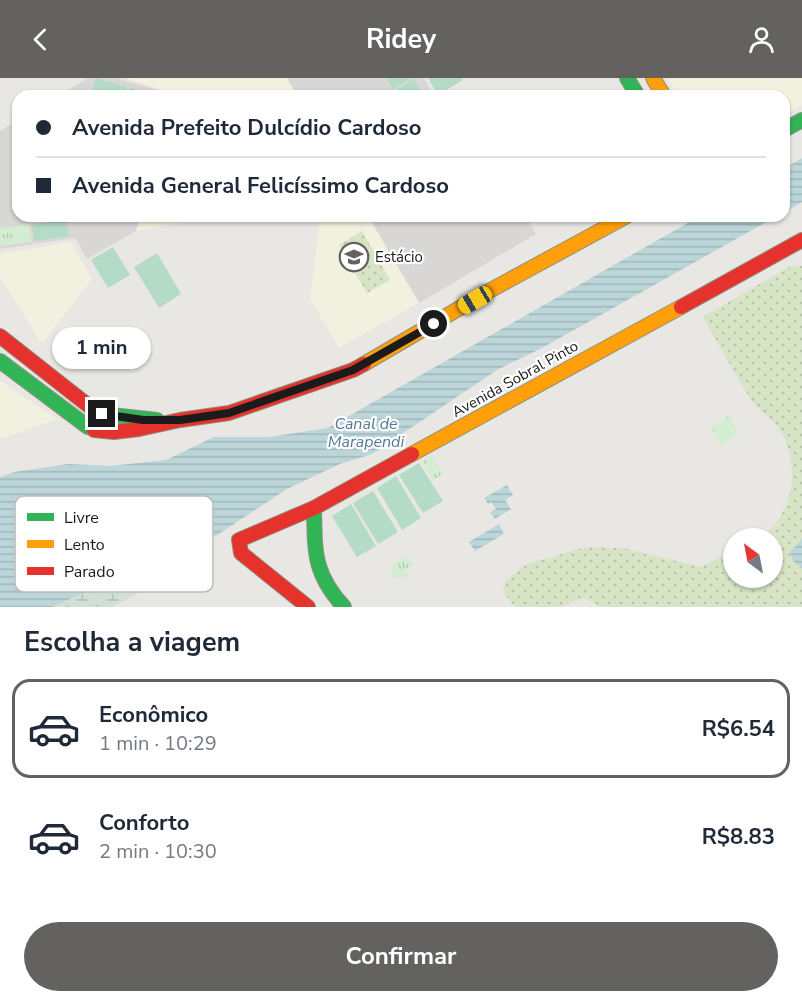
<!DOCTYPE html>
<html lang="pt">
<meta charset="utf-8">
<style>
:root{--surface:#fff;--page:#f2f2f3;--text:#1f2937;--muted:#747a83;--line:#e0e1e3;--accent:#636261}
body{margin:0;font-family:"Nunito Sans",sans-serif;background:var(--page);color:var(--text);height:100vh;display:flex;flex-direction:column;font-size:22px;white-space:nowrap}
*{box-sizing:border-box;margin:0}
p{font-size:20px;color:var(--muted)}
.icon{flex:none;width:33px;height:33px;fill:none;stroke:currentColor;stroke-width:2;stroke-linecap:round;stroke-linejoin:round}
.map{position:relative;height:529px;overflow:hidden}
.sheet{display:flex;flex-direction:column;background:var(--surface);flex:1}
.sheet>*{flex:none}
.guide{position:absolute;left:12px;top:12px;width:778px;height:132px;border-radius:18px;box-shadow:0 2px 4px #0004;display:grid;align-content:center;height:132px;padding:0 24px;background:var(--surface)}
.needle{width:39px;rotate:328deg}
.tools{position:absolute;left:723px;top:450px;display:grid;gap:12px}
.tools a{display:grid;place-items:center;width:60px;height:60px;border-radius:50%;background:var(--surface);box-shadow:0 2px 4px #0004;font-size:30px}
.end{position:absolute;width:27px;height:27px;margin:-14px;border:8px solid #1b1b1b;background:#fff;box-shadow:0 0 0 3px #fff}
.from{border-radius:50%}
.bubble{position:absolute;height:42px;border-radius:21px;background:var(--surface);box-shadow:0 2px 4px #0004;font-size:20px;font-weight:700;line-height:42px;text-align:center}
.car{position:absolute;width:18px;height:36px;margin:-18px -9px;border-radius:8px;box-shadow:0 0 4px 2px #0007;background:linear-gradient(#f5c518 24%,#345 0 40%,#f5c518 0 76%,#345 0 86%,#f5c518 0)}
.guide b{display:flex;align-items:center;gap:21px;height:57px;font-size:22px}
.guide b+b{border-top:2px solid var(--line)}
.guide i{width:15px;height:15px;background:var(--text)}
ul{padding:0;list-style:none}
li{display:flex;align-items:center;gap:18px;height:99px;margin:0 12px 9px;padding:0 12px;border:3px solid transparent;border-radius:18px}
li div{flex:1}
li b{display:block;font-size:22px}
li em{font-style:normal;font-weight:700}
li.selected{border-color:var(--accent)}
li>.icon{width:54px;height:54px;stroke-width:1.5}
h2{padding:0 24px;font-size:27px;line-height:72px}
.primary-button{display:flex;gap:12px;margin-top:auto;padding:12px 24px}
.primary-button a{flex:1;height:69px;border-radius:36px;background:var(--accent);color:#fff;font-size:24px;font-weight:700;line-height:69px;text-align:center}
header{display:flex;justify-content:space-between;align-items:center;height:78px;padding:0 24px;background:var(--accent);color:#fff;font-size:27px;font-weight:700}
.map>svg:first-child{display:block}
.residential{fill:#d8d7d5}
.education{fill:#f2f0df}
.grass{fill:url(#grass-dots)}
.wetland{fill:url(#wetland-marsh)}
.park{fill:url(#park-tufts)}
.pitch{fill:#b4dbc8}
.water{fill:url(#water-rules)}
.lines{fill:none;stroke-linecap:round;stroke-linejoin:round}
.fast-casing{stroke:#90907f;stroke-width:16}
.slow-casing{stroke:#90907f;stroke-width:16}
.jam-casing{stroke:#90907f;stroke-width:16}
.fast{stroke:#30b455;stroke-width:14}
.slow{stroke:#ff9f0a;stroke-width:14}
.jam{stroke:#e5322d;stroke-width:14}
.route{stroke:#1b1b1b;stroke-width:8}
.labels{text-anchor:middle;stroke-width:4.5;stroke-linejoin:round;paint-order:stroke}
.poi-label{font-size:15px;fill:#1b1b1b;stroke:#fff;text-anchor:start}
.street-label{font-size:15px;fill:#1b1b1b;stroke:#fff}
.water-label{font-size:16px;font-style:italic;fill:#507998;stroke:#fff}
.key{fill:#fff;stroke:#bbb;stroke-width:1.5}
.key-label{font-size:16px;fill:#1b1b1b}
</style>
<header><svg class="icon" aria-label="back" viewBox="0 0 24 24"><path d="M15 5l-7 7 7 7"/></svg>Ridey<svg class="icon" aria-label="person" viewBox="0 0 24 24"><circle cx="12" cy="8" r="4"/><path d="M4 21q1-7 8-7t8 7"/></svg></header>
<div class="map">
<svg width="802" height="529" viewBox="0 0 802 529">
<defs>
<pattern id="grass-dots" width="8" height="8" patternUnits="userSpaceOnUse" patternTransform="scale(1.5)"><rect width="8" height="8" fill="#d7e4c5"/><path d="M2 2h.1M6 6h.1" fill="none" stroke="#b8c3a9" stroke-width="1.8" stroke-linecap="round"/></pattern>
<pattern id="wetland-marsh" width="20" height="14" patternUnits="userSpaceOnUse" patternTransform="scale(1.5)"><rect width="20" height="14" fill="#d2dfd6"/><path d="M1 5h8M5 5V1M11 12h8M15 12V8" fill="none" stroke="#b4bfb7"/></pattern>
<pattern id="park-tufts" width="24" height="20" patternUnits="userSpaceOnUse" patternTransform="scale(1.5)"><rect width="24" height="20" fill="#d4edd2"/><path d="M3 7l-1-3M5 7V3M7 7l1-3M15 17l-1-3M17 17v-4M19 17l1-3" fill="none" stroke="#b5cbb4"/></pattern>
<pattern id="water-rules" width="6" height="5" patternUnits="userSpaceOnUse" patternTransform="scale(1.5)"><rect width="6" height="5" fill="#bbd5d9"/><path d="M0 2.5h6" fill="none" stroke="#a0b6ba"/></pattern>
</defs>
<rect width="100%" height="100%" fill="#e9e7e4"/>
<g class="residential">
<path d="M 88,0 L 116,0 L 179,18 L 58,18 Z"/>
<path d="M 287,0 L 424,0 L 434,18 L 297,18 Z"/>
<path d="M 18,42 L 18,138 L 141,138 L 136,153 L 87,181 L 75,160 L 0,171 L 0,53 Z"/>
<path d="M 368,138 L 526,138 L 536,156 L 419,225 Z"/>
</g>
<g class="education">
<path d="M 126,0 L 287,0 L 297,18 L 179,18 Z"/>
<path d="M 667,0 L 802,0 L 802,27 L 785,37 L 784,18 L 678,18 Z"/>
<path d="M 141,138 L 218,138 L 136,153 Z"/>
<path d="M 320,138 L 368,138 L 419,225 L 339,270 L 310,221 Z"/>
<path d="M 71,164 L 92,201 L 42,266 L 0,200 L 0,176 Z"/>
<path d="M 0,303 L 57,341 L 0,361 Z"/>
</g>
<g class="grass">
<path d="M 362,153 L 390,202 L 367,215 L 339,167 Z"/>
<path d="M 802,188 L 802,529 L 599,529 C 580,514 579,524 561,529 C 554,529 524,529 518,529 C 510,526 506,518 503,512 L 506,502 L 527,486 L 586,469 L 623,470 L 701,489 L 733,473 L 734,500 L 772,500 L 772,460 L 757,460 C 796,440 802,382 777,348 C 769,339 758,332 751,322 C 734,295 719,267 703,239 L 789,189 Z"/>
</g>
<path class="wetland" d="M 199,448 L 209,475 L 113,529 L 52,529 L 95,510 L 165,464 C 180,460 185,450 199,448 Z"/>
<g class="park">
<path d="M 29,146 L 32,164 L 0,168 L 0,150 Z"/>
<path d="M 729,338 L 739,356 L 721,367 L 711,349 Z"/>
<path d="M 432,378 L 443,396 L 433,402 L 422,384 Z"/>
<path d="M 405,479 L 410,480 L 414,486 L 405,491 L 409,497 L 400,502 L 391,498 L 393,486 Z"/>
</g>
<g class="pitch">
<path d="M 96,0 L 127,9 L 124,18 L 99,18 L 91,15 Z"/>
<path d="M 386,0 L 411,0 L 393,11 Z"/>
<path d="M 428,0 L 461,0 L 463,2 L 438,17 Z"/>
<path d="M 414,1 L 424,18 L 397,18 L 394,13 Z"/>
<path d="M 130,9 L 157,18 L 127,18 Z"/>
<path d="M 66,141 L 69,158 L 34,163 L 32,147 Z"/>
<path d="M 113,169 L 130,197 L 108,210 L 91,182 Z"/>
<path d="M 157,175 L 181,216 L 159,230 L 134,189 Z"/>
<path d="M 419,385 L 443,423 L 423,435 L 399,397 Z"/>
<path d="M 396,398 L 421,440 L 402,452 L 377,410 Z"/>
<path d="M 373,413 L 398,454 L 378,466 L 353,425 Z"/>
<path d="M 351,426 L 376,468 L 357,479 L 332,438 Z"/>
</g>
<g class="water">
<path d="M 802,80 L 802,124 L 785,134 L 785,90 Z"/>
<path d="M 700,138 L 777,138 L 542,270 L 497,292 L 372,376 L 340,386 L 287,411 L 214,459 L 205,464 L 199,448 C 185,450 181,460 165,464 L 95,510 L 52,529 L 0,529 L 0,399 L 14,394 L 68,386 L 110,388 L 166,382 L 214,359 L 269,359 L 328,350 Z"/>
<path d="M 507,407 L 513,417 L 505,422 L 511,431 L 495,441 L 490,434 L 496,431 L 491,424 L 488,426 L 484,420 Z"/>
<path d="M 499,446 L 504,456 L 475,473 L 469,464 Z"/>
<path d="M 802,461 L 802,490 L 793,483 L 790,474 Z"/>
</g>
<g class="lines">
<g class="fast-casing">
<g id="fast">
<path d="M 627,0 L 638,18"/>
<path d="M 784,52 L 802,42"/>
<path d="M 0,283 L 88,349"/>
<path d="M 102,336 L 157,342"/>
<path d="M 314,430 C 315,474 313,495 344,529"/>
</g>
</g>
<g class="slow-casing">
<g id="slow">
<path d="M 653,0 L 664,18"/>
<path d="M 364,286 L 489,213 L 627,138"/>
<path d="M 412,376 L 681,229"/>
</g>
</g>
<g class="jam-casing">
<g id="jam">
<path d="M 681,229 L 802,162"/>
<path d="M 0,258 L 94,332"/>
<path d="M 94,352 L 114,354 L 139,351 L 180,342 L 229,335 L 353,292 L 364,286"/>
<path d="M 308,529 L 241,475 L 239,462 L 314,430 L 412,376"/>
</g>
</g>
<use href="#fast" class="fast"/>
<use href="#slow" class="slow"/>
<use href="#jam" class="jam"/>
</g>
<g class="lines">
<path class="route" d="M 102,336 L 143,342 L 180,342 L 229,335 L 353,292 L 434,246"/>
</g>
<defs>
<g id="university-ring" transform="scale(1.5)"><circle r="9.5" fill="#fff" stroke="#636261" stroke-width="1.5"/><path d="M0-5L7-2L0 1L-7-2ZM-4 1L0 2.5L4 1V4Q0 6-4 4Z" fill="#636261"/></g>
</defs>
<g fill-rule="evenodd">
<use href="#university-ring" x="354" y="179"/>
</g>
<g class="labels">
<g class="poi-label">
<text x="375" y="184">Estácio</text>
</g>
<g class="street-label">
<text transform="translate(515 301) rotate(-29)" y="5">Avenida Sobral Pinto</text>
</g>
<g class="water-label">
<text x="366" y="351">Canal de<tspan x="366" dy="18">Marapendi</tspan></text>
</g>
</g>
<rect x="15" y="418" width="198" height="96" rx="9" class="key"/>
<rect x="27" y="435" width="27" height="8" fill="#30b455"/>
<rect x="27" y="462" width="27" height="8" fill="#ff9f0a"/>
<rect x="27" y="489" width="27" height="8" fill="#e5322d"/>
<g class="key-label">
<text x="64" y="445">Livre</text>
<text x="64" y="472">Lento</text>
<text x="64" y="499">Parado</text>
</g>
</svg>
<div class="tools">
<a><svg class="needle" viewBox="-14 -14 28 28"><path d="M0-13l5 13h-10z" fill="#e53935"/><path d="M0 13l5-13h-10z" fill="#747a83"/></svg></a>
</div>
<i class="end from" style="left:434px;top:246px"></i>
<i class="end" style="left:102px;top:336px"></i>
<div class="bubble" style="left:52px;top:249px;width:99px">1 min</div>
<i class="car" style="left:475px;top:222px;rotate:240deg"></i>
<div class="guide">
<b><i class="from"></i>Avenida Prefeito Dulcídio Cardoso</b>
<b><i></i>Avenida General Felicíssimo Cardoso</b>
</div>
</div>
<section class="sheet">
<h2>Escolha a viagem</h2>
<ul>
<li class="selected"><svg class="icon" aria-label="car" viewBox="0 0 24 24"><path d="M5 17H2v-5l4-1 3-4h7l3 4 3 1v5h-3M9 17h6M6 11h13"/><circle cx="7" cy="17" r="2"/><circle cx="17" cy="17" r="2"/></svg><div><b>Econômico</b><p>1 min · 10:29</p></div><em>R$6.54</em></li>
<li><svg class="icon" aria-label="car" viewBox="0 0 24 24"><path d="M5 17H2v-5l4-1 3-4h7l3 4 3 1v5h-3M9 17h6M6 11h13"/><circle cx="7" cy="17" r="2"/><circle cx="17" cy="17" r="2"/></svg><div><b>Conforto</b><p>2 min · 10:30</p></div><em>R$8.83</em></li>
</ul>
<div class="primary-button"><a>Confirmar</a></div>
</section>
